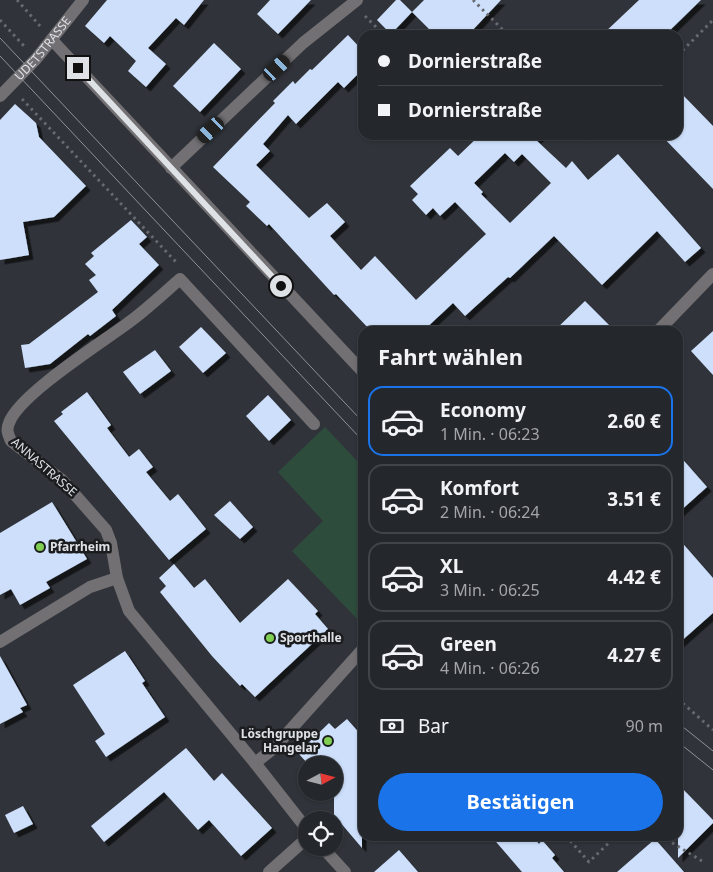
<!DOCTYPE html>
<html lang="de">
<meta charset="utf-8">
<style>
:root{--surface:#24272c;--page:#2c2f34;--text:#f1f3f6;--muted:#a3a5a9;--line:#414448;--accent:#1a73e8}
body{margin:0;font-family:"Noto Sans",sans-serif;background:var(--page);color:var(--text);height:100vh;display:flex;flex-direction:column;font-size:19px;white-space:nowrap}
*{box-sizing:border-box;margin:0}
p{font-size:16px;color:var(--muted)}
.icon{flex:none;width:28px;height:28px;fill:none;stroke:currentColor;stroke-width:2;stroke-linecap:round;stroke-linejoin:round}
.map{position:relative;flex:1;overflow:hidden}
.sheet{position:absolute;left:358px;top:326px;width:325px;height:515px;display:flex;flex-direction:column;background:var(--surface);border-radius:15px;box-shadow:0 1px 4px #0004,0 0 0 1px var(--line)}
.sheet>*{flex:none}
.guide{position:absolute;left:358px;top:30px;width:325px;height:110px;border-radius:15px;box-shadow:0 1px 4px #0004,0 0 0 1px var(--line);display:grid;align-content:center;height:110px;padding:0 20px;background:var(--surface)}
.needle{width:32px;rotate:83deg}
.buttons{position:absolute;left:298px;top:756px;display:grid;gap:10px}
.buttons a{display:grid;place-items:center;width:45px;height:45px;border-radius:50%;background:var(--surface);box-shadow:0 1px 4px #0004,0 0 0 1px var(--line);font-size:25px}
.end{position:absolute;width:22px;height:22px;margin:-11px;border:6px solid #dee1e5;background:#111;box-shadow:0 0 0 2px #111}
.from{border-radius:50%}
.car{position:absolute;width:15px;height:30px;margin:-15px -8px;border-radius:6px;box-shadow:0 0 4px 1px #0007;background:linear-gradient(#222 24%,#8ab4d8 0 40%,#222 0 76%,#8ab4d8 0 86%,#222 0)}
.guide b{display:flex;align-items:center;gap:18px;height:48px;font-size:19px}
.guide b+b{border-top:1px solid var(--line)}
.guide i{width:12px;height:12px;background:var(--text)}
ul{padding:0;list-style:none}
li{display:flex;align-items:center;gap:15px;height:70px;margin:0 10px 8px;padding:0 10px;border:2px solid var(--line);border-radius:15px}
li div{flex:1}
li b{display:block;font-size:19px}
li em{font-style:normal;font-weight:700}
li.current{border-color:var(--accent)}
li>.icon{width:45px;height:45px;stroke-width:1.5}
h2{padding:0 20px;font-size:22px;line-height:60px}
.pay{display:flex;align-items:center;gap:12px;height:55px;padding:0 20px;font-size:19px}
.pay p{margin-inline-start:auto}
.button{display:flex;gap:10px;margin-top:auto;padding:10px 20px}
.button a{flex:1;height:58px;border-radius:30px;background:var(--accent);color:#fff;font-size:20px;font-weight:700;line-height:58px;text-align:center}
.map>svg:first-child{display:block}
.green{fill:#2d4c3b}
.building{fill:#cddffb;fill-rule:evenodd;filter:url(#shadow)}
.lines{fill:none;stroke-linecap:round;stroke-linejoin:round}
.path{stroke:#676b71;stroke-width:3;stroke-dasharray:2.5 4;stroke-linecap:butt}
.minor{stroke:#727073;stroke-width:12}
.tram{stroke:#8e9297;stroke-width:1}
.route{stroke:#dee1e5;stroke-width:6}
.poi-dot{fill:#7fd052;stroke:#1a1c1e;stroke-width:2}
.labels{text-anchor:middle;stroke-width:5;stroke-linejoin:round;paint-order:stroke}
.street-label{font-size:12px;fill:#dee1e5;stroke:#1a1c1e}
.poi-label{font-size:12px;font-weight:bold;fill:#dee1e5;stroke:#1a1c1e;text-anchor:start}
</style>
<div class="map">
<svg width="713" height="872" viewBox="0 0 713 872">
<defs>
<filter id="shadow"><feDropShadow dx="4.5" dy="4.5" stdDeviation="0" flood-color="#0009"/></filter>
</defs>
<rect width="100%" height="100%" fill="#30343a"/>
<path class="green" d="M 325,427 L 362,466 L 362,624 L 292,551 L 323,521 L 278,472 Z"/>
<g class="building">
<path d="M 107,0 L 204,0 L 184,25 L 176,18 L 148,48 L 166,64 L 146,87 L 128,71 L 136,61 L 110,36 L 104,43 L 85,26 Z"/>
<path d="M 270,0 L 311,0 L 278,34 L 257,14 Z"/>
<path d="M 396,0 L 400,0 L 412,12 L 424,0 L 501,0 L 468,35 L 435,35 L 412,12 L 391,34 L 377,20 Z"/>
<path d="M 639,0 L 701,0 L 665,35 L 602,35 Z"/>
<path d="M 348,35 L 362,50 L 362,70 L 344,88 L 338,82 L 296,124 L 288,115 L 263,144 L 270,151 L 256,165 L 309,218 L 327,203 L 345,222 L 330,236 L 361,270 L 375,256 L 416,300 L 486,234 L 455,202 L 440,216 L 433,208 L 426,215 L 412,200 L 418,194 L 410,186 L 450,148 L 458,156 L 480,135 L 541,135 L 536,140 L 566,168 L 572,161 L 588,180 L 618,154 L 701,248 L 685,262 L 657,231 L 602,285 L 554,236 L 510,278 L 508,277 L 465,316 L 453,303 L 423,331 L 371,331 L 336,294 L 334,295 L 269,224 L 267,226 L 246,206 L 250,202 L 213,167 L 275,103 L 273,101 L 293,81 L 295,84 L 310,69 L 312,70 ZM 505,153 L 514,162 L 522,154 L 551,183 L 510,223 L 481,194 L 483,192 L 474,183 Z"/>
<path d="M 214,43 L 241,69 L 200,112 L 173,86 Z"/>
<path d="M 678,90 L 713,126 L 713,189 L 661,135 L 678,135 Z"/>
<path d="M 15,104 L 36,123 L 39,137 L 86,186 L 54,217 L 23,222 L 29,255 L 0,260 L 0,120 Z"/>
<path d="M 131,220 L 147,237 L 139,244 L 159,265 L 112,310 L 116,316 L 90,336 L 88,334 L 50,364 L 25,368 L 21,345 L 29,344 L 98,292 L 89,280 L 96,275 L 85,264 L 94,256 L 91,253 Z"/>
<path d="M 585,301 L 615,331 L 554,331 Z"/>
<path d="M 201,327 L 226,353 L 203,373 L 179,347 Z"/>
<path d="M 713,331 L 713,375 L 691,351 Z"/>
<path d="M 155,350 L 171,371 L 140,394 L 123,372 Z"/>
<path d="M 87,392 L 111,425 L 107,428 L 129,457 L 139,449 L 153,467 L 146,472 L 170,501 L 178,494 L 206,529 L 169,560 L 54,421 L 63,414 L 61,412 Z"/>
<path d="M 268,395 L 291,420 L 269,441 L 246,416 Z"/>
<path d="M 678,454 L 707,487 L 678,513 Z"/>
<path d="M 230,501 L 253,527 L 240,539 L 214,515 Z"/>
<path d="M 52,502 L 87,559 L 46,582 L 50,588 L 20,605 L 11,589 L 0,595 L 0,533 Z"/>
<path d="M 678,538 L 713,578 L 713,613 L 678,644 Z"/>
<path d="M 174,564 L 194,588 L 205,579 L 240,623 L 288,579 L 318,611 L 315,614 L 328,629 L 255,697 L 242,684 L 240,686 L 212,656 L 160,592 L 166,586 L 159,578 Z"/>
<path d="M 125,651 L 145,681 L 142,683 L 165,717 L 106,757 L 95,741 L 105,734 L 73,685 Z"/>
<path d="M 0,656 L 27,705 L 20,708 L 23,712 L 0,724 Z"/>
<path d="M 347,719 L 362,736 L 362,848 L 334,815 L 334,765 L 309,765 L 298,753 L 329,723 L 335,729 Z"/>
<path d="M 186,748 L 214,781 L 222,773 L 272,828 L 241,856 L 209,820 L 198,830 L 164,792 L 104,842 L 91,826 Z"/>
<path d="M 678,784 L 713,820 L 713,823 L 678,858 Z"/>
<path d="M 23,806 L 33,824 L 14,833 L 5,815 Z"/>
<path d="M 491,836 L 532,836 L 539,844 L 542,840 L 555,855 L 552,858 L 564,872 L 522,872 Z"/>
<path d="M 655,839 L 684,872 L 617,872 Z"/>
<path d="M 399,850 L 418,872 L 374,872 Z"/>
</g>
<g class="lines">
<g class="path">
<path d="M 17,0 L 40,26"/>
<path d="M 473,0 L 504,31"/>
<path d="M 365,16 L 384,35"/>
<path d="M 0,20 L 24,46"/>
<path d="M 678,55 L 713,20"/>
<path d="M 22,99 L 176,262"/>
<path d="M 590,140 L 596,135"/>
<path d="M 678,699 L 713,730"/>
<path d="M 566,836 L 589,862 L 616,836"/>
<path d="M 661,836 L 702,861"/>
</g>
<g class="minor">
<path d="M 52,40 L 362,371"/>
<path id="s1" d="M 0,96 L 36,59 L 83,0"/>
<path d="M 171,168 L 303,43 L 357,0"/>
<path d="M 658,331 L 713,274"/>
<path d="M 0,642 L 90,587 L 117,578"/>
<path d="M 255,763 L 274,748 L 362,650"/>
<path d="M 306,828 L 255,763 L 129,611 L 117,578 L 111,543 L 106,530 L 62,480 L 11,441 C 8,434 6,430 9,423 C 19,394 106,340 132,320 C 149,307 164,293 180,279 L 314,424"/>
<path d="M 323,848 L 345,872"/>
<path d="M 269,872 L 306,839"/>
</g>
<g class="tram">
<path d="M 0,38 L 362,421"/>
<path d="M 0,56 L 362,440"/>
<path d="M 678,723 L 713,751"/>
<path d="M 678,742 L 713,770"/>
</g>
</g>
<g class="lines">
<path class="route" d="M 78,68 L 281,286"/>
</g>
<g class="poi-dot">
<circle cx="40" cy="547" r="5"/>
<circle cx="270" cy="638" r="5"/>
<circle cx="328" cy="741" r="5"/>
</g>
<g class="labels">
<g class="street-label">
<text dy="4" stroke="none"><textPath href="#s1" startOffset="64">UDETSTRASSE</textPath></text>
<text transform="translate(44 467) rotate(41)" y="4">ANNASTRASSE</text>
</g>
<g class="poi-label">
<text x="50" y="551">Pfarrheim</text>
<text x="280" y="642">Sporthalle</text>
<text x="318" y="738" text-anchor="end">Löschgruppe<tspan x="318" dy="14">Hangelar</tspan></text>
</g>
</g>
</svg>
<div class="buttons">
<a><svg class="needle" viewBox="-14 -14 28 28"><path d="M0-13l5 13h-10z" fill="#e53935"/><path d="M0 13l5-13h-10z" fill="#a3a5a9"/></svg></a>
<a><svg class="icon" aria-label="locate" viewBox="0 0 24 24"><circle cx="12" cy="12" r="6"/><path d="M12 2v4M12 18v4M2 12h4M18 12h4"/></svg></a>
</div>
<i class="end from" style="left:281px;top:286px"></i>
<i class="end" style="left:78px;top:68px"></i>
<i class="car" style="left:277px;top:68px;rotate:47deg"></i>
<i class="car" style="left:211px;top:130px;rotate:227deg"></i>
<div class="guide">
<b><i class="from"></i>Dornierstraße</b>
<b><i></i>Dornierstraße</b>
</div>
<section class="sheet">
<h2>Fahrt wählen</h2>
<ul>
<li class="current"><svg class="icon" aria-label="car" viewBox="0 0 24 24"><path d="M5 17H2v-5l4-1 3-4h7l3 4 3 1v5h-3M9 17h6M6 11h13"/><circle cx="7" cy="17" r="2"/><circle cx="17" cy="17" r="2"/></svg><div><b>Economy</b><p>1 Min. · 06:23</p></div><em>2.60 €</em></li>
<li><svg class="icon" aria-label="car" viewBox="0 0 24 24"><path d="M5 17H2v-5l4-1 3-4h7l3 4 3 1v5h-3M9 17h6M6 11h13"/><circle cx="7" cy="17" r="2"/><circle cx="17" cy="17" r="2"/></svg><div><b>Komfort</b><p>2 Min. · 06:24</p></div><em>3.51 €</em></li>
<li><svg class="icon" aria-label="car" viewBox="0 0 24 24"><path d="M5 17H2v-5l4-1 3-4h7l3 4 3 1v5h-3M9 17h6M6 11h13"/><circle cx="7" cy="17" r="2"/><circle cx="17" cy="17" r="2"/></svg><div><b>XL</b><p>3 Min. · 06:25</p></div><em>4.42 €</em></li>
<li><svg class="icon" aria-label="car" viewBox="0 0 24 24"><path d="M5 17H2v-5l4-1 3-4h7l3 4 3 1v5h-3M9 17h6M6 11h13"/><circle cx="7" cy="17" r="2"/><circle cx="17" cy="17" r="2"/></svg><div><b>Green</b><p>4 Min. · 06:26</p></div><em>4.27 €</em></li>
</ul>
<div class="pay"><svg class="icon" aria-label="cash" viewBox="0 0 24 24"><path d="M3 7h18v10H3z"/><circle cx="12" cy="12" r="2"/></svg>Bar<p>90 m</p></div>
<div class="button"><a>Bestätigen</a></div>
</section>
</div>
